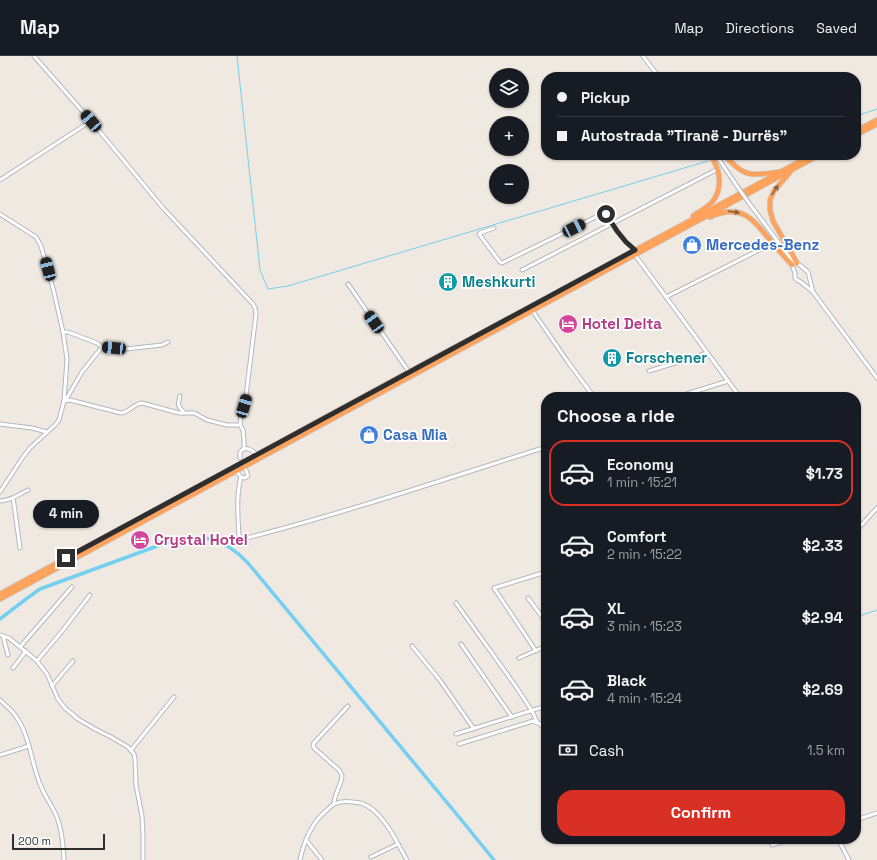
<!DOCTYPE html>
<meta charset="utf-8">
<style>
:root{--surface:#171b24;--page:#20242c;--text:#f1f3f6;--muted:#9ea1a6;--line:#363941;--accent:#d93025}
body{margin:0;font-family:"Space Grotesk",sans-serif;background:var(--page);color:var(--text);height:100vh;display:flex;flex-direction:column;font-size:15px;white-space:nowrap}
*{box-sizing:border-box;margin:0}
p{font-size:13px;color:var(--muted)}
.icon{flex:none;width:22px;height:22px;fill:none;stroke:currentColor;stroke-width:2;stroke-linecap:round;stroke-linejoin:round}
.map{position:relative;flex:1;overflow:hidden}
.panel{position:absolute;left:541px;top:336px;width:320px;height:452px;display:flex;flex-direction:column;background:var(--surface);border-radius:16px;box-shadow:0 1px 3px #0004}
.panel>*{flex:none}
.guide{position:absolute;left:541px;top:16px;width:320px;height:88px;border-radius:16px;box-shadow:0 1px 3px #0004;display:grid;align-content:center;height:88px;padding:0 16px;background:var(--surface)}
.buttons{position:absolute;left:489px;top:12px;display:grid;gap:8px}
.buttons a{display:grid;place-items:center;width:40px;height:40px;border-radius:50%;background:var(--surface);box-shadow:0 1px 3px #0004;font-size:20px}
.scale{position:absolute;left:12px;bottom:10px;width:93px;box-sizing:border-box;padding-left:4px;border:2px solid #2e2e2e;border-top:0;font-size:11px;line-height:14px;white-space:nowrap;color:#2e2e2e;-webkit-text-stroke:3px #fff;paint-order:stroke}
.end{position:absolute;width:18px;height:18px;margin:-9px;border:5px solid #2e2e2e;background:#fff;box-shadow:0 0 0 2px #fff}
.from{border-radius:50%}
.bubble{position:absolute;height:28px;border-radius:14px;background:var(--surface);box-shadow:0 1px 3px #0004;font-size:13px;font-weight:700;line-height:28px;text-align:center}
.car{position:absolute;width:12px;height:24px;margin:-12px -6px;border-radius:5px;box-shadow:0 0 3px 1px #0007;background:linear-gradient(#222 24%,#8ab4d8 0 40%,#222 0 76%,#8ab4d8 0 86%,#222 0)}
.guide b{display:flex;align-items:center;gap:14px;height:38px;font-size:15px}
.guide b+b{border-top:1px solid var(--line)}
.guide i{width:10px;height:10px;background:var(--text)}
ul{padding:0;list-style:none}
li{display:flex;align-items:center;gap:12px;height:66px;margin:0 8px 6px;padding:0 8px;border:2px solid transparent;border-radius:16px}
li div{flex:1}
li b{display:block;font-size:15px}
li em{font-style:normal;font-weight:700}
li.selected{border-color:var(--accent)}
li>.icon{width:36px;height:36px;stroke-width:1.5}
h2{padding:0 16px;font-size:18px;line-height:48px}
.pay{display:flex;align-items:center;gap:10px;height:44px;padding:0 16px;font-size:15px}
.pay p{margin-inline-start:auto}
.primary-button{display:flex;gap:8px;margin-top:auto;padding:8px 16px}
.primary-button a{flex:1;height:46px;border-radius:16px;background:var(--accent);color:#fff;font-size:16px;font-weight:700;line-height:46px;text-align:center}
header{display:flex;align-items:center;gap:24px;box-sizing:border-box;height:56px;padding:0 20px;background:var(--surface);border-bottom:1px solid var(--line)}
header strong{font-size:19px}
nav{display:flex;gap:22px;margin-inline-start:auto;font-size:14px}
.map>svg:first-child{display:block}
.lines{fill:none;stroke-linecap:round;stroke-linejoin:round}
.stream{stroke:#75cff0;stroke-width:1}
.canal{stroke:#75cff0;stroke-width:3.5}
.minor-casing{stroke:#b4b7c1;stroke-width:5}
.highway-casing{stroke:#c9c9c9;stroke-width:6}
.minor{stroke:#fff;stroke-width:3}
.highway{stroke:#ffa35c;stroke-width:4.5}
.minor-bridge-casing{stroke:#b4b7c1;stroke-width:5;stroke-linecap:butt}
.minor-bridge{stroke:#fff;stroke-width:3}
.oneway{fill:#8c6343}
.route{stroke:#2e2e2e;stroke-width:5}
.labels{text-anchor:middle;stroke-width:3.5;stroke-linejoin:round;paint-order:stroke}
.shop-label{font-size:15px;font-weight:bold;fill:#366cbe;stroke:#fff;text-anchor:start}
.culture-label{font-size:15px;font-weight:bold;fill:#0d838f;stroke:#fff;text-anchor:start}
.hotel-label{font-size:15px;font-weight:bold;fill:#b23c85;stroke:#fff;text-anchor:start}
</style>
<header>
<strong>Map</strong>
<nav><a>Map</a><a>Directions</a><a>Saved</a></nav>
</header>
<div class="map">
<svg width="877" height="804" viewBox="0 0 877 804">
<rect width="100%" height="100%" fill="#efe9e1"/>
<g class="lines">
<g class="stream">
<path d="M 237,0 L 260,214 L 268,233 L 288,230 L 708,105"/>
<path d="M 856,60 L 877,53"/>
<path d="M 856,561 L 877,554"/>
</g>
<path class="canal" d="M 0,563 L 26,543 L 40,533 L 171,485 C 205,477 224,482 248,507 L 459,761 L 494,804"/>
<g class="minor-casing">
<g id="minor">
<path d="M 34,0 L 91,65 L 163,152 L 253,248 L 255,252 L 256,258 L 246,340 L 241,359 L 240,369 L 243,374 L 244,384 L 244,393"/>
<path d="M 643,0 L 659,21"/>
<path d="M 716,99 L 737,130"/>
<path d="M 0,124 L 91,65"/>
<path d="M 749,147 L 788,199 L 808,216 L 813,236"/>
<path d="M 0,158 L 36,181 L 41,190 L 54,236 L 63,276 L 67,303 L 64,345 L 59,364 L 55,369 L 30,392 L 23,401 L 0,436"/>
<path d="M 494,172 L 480,177 L 479,178 L 500,206 L 502,207 L 604,157 L 608,159 L 617,175 L 626,186 L 635,194"/>
<path d="M 635,199 L 740,341"/>
<path d="M 788,199 L 795,217 L 795,222 L 797,224 L 801,226 L 813,236 L 877,322"/>
<path d="M 522,214 L 718,113"/>
<path d="M 348,228 L 409,316"/>
<path d="M 666,241 L 767,190 L 772,186"/>
<path d="M 532,254 L 568,306 L 594,341"/>
<path d="M 63,276 L 68,276 L 97,287 L 102,291 L 126,293 L 162,289 L 168,286"/>
<path d="M 649,315 L 707,297"/>
<path d="M 180,340 C 177,352 178,348 184,357"/>
<path d="M 677,341 L 728,325"/>
<path d="M 64,345 L 70,344 L 121,357 C 130,356 133,348 142,347 L 179,357 L 194,357 L 198,359 L 207,364 L 227,369 L 240,369"/>
<path d="M 64,345 L 68,340 L 82,316 L 102,291"/>
<path d="M 0,368 L 32,372 L 47,376"/>
<path d="M 240,402 L 240,396 C 246,389 252,394 257,399"/>
<path d="M 236,415 L 241,421 L 245,422 L 248,420 L 246,414"/>
<path d="M 241,421 C 236,440 238,460 239,480 L 240,482 L 243,483 C 345,457 445,423 546,391"/>
<path d="M 13,443 L 14,448 L 20,492"/>
<path d="M 0,445 C 13,444 17,439 28,434"/>
<path d="M 856,475 L 877,452"/>
<path d="M 528,542 L 546,566"/>
<path d="M 456,547 L 517,632 L 532,655 L 537,666"/>
<path d="M 0,579 L 9,582 L 37,605 L 47,618 L 58,643 L 65,652 L 78,663 L 95,673 L 111,681 L 128,691 L 134,698 L 135,703 L 136,729 L 142,760 L 143,779 L 143,804"/>
<path d="M 3,580 L 8,599"/>
<path d="M 461,588 L 512,661"/>
<path d="M 412,590 L 439,623 L 474,673"/>
<path d="M 20,591 L 72,531"/>
<path d="M 536,595 L 494,532 L 546,516"/>
<path d="M 519,602 L 546,590"/>
<path d="M 37,605 L 63,574 L 90,539"/>
<path d="M 13,612 L 26,595"/>
<path d="M 52,630 L 73,605"/>
<path d="M 0,644 C 5,649 11,653 15,659 C 30,679 31,706 40,728 C 44,739 51,748 56,759 C 62,773 63,789 64,804"/>
<path d="M 456,678 L 546,650"/>
<path d="M 459,688 L 533,665 L 540,668 L 546,676"/>
<path d="M 131,694 L 174,641"/>
<path d="M 0,699 L 29,690"/>
<path d="M 334,748 C 334,737 342,729 342,719 L 339,714 L 314,692 L 313,688 L 348,650"/>
<path d="M 856,764 L 877,757"/>
<path d="M 838,783 L 849,804"/>
<path d="M 306,784 L 322,804"/>
<path d="M 772,789 L 792,783"/>
<path d="M 371,801 L 398,788"/>
<path d="M 300,804 C 304,785 312,766 327,754 C 329,752 332,749 334,748 C 340,745 347,745 353,746 C 359,746 367,749 372,753 C 388,766 397,787 407,804"/>
</g>
</g>
<g class="highway-casing">
<g id="highway">
<path d="M 856,75 L 877,64"/>
<path d="M 856,79 L 877,68"/>
<path d="M 724,99 C 734,109 743,120 759,118 C 765,118 771,117 778,116"/>
<path d="M 790,116 L 774,135 L 770,144 L 770,154 L 773,165 L 797,207"/>
<path d="M 693,160 C 700,155 711,150 715,142 C 723,128 719,111 710,99"/>
<path d="M 710,161 C 741,147 752,162 771,185 C 777,193 785,201 792,209"/>
<path d="M 0,538 L 409,316 L 812,99"/>
<path d="M 0,543 L 819,99"/>
</g>
</g>
<use href="#minor" class="minor"/>
<use href="#highway" class="highway"/>
<g class="minor-bridge-casing">
<path id="minor-bridge" d="M 737,130 L 749,147"/>
</g>
<use href="#minor-bridge" class="minor-bridge"/>
</g>
<defs><path id="oneway-solid" d="M-6-.8H1V-3.2L6.5 0L1 3.2V.8H-6Z"/></defs>
<g class="oneway">
<use href="#oneway-solid" transform="translate(775 134) rotate(-57)"/>
<use href="#oneway-solid" transform="translate(734 156) rotate(8)"/>
</g>
<g class="lines">
<path class="route" d="M 66,502 L 635,194 L 626,186 L 617,175 L 606,158"/>
</g>
<defs>
<g id="shop-disc" transform="scale(1)"><circle r="9.5" fill="#3f7fe0" stroke="#fff"/><path d="M-5-2.5h2.3a2.7 3.5 0 0 1 5.4 0H5L5.5 6h-11ZM-1.5-2.5h3a1.5 2.3 0 0 0-3 0Z" fill="#fff"/></g>
<g id="building-disc" transform="scale(1)"><circle r="9.5" fill="#0f9aa8" stroke="#fff"/><path d="M-4-6H4V6H1V3H-1V6H-4ZM-2.5-4.3h1.7v1.8h-1.7ZM.8-4.3h1.7v1.8H.8ZM-2.5-1h1.7V.8h-1.7ZM.8-1h1.7V.8H.8Z" fill="#fff"/></g>
<g id="hotel-disc" transform="scale(1)"><circle r="9.5" fill="#d1479c" stroke="#fff"/><path d="M-6-4.5h1.5V1H6V5H4.5V3h-9V5H-6ZM-4 0a1.8 1.8 0 1 1 3.6 0ZM.5 0V-2.5h3Q6-2.5 6 0Z" fill="#fff"/></g>
</defs>
<g fill-rule="evenodd">
<use href="#shop-disc" x="692" y="189"/>
<use href="#building-disc" x="448" y="226"/>
<use href="#hotel-disc" x="568" y="268"/>
<use href="#building-disc" x="612" y="302"/>
<use href="#shop-disc" x="369" y="379"/>
<use href="#hotel-disc" x="140" y="484"/>
</g>
<g class="labels">
<g class="shop-label">
<text x="706" y="194">Mercedes-Benz</text>
<text x="383" y="384">Casa Mia</text>
</g>
<g class="culture-label">
<text x="462" y="231">Meshkurti</text>
<text x="626" y="307">Forschener</text>
</g>
<g class="hotel-label">
<text x="582" y="273">Hotel Delta</text>
<text x="154" y="489">Crystal Hotel</text>
</g>
</g>
</svg>
<div class="buttons">
<a><svg class="icon" aria-label="layers" viewBox="0 0 24 24"><path d="M12 4l9 5-9 5-9-5zM3 14l9 5 9-5"/></svg></a>
<a>+</a>
<a>−</a>
</div>
<div class="scale">200 m</div>
<i class="end from" style="left:606px;top:158px"></i>
<i class="end" style="left:66px;top:502px"></i>
<div class="bubble" style="left:33px;top:444px;width:66px">4 min</div>
<i class="car" style="left:91px;top:65px;rotate:319deg"></i>
<i class="car" style="left:574px;top:172px;rotate:63deg"></i>
<i class="car" style="left:48px;top:213px;rotate:345deg"></i>
<i class="car" style="left:374px;top:266px;rotate:325deg"></i>
<i class="car" style="left:114px;top:292px;rotate:275deg"></i>
<i class="car" style="left:244px;top:350px;rotate:16deg"></i>
<div class="guide">
<b><i class="from"></i>Pickup</b>
<b><i></i>Autostrada &quot;Tiranë - Durrës&quot;</b>
</div>
<section class="panel">
<h2>Choose a ride</h2>
<ul>
<li class="selected"><svg class="icon" aria-label="car" viewBox="0 0 24 24"><path d="M5 17H2v-5l4-1 3-4h7l3 4 3 1v5h-3M9 17h6M6 11h13"/><circle cx="7" cy="17" r="2"/><circle cx="17" cy="17" r="2"/></svg><div><b>Economy</b><p>1 min · 15:21</p></div><em>$1.73</em></li>
<li><svg class="icon" aria-label="car" viewBox="0 0 24 24"><path d="M5 17H2v-5l4-1 3-4h7l3 4 3 1v5h-3M9 17h6M6 11h13"/><circle cx="7" cy="17" r="2"/><circle cx="17" cy="17" r="2"/></svg><div><b>Comfort</b><p>2 min · 15:22</p></div><em>$2.33</em></li>
<li><svg class="icon" aria-label="car" viewBox="0 0 24 24"><path d="M5 17H2v-5l4-1 3-4h7l3 4 3 1v5h-3M9 17h6M6 11h13"/><circle cx="7" cy="17" r="2"/><circle cx="17" cy="17" r="2"/></svg><div><b>XL</b><p>3 min · 15:23</p></div><em>$2.94</em></li>
<li><svg class="icon" aria-label="car" viewBox="0 0 24 24"><path d="M5 17H2v-5l4-1 3-4h7l3 4 3 1v5h-3M9 17h6M6 11h13"/><circle cx="7" cy="17" r="2"/><circle cx="17" cy="17" r="2"/></svg><div><b>Black</b><p>4 min · 15:24</p></div><em>$2.69</em></li>
</ul>
<div class="pay"><svg class="icon" aria-label="cash" viewBox="0 0 24 24"><path d="M3 7h18v10H3z"/><circle cx="12" cy="12" r="2"/></svg>Cash<p>1.5 km</p></div>
<div class="primary-button"><a>Confirm</a></div>
</section>
</div>
